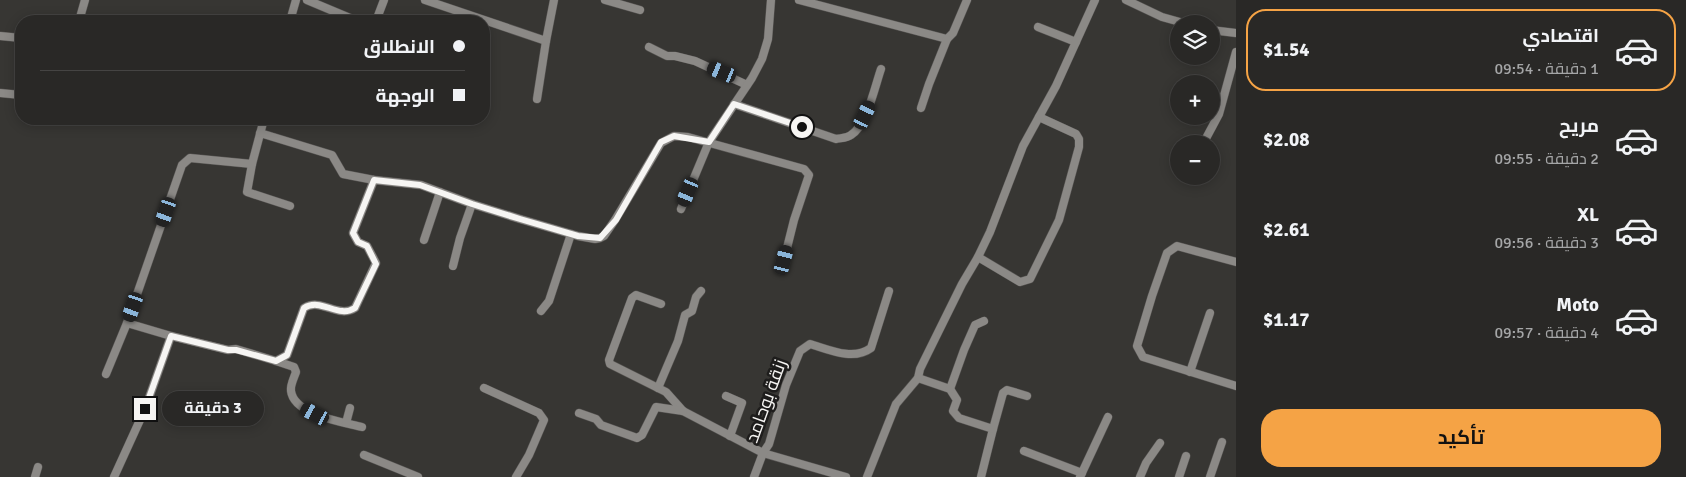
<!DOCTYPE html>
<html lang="ar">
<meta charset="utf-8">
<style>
:root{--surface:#292826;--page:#31302e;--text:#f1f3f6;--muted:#a5a6a7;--line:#454443;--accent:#f5a345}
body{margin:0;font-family:Signika,Cairo,sans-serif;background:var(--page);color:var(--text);direction:rtl;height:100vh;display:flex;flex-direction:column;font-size:19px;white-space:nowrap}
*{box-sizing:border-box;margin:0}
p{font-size:16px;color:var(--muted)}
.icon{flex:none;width:28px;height:28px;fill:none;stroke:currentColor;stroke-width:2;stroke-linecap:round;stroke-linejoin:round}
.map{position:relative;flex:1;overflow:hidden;direction:ltr}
.drawer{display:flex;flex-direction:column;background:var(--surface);width:450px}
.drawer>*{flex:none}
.guide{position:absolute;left:15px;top:15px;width:475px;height:110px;border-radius:20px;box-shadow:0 2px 12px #0003,0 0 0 1px var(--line);direction:rtl;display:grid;align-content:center;height:110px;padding:0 25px;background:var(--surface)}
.tools{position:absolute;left:1170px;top:15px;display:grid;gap:10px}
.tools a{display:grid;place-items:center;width:50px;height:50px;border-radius:50%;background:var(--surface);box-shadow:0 2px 12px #0003,0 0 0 1px var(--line);font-size:25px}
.end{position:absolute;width:22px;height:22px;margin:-11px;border:6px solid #f6f5f3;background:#111;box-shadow:0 0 0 2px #111}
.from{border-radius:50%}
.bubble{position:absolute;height:35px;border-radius:18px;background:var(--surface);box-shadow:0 2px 12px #0003,0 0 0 1px var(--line);font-size:16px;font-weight:700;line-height:35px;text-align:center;direction:rtl}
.car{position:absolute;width:15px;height:30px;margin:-15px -8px;border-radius:6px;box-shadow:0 0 4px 1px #0007;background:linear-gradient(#222 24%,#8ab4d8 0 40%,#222 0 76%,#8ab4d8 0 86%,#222 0)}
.guide b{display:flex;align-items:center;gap:18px;height:48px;font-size:19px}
.guide b+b{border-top:1px solid var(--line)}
.guide i{width:12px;height:12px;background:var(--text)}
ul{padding:9px 0 0;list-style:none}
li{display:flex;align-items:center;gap:15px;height:82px;margin:0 10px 8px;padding:0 15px;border:2px solid transparent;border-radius:20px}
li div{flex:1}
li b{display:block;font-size:19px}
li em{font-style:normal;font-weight:700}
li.on{border-color:var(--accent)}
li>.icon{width:45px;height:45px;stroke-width:1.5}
.button{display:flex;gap:10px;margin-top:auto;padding:10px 25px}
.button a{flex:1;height:58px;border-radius:20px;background:var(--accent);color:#111;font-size:20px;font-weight:700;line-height:58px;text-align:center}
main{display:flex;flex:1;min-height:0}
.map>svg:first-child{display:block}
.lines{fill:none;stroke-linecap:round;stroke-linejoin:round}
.minor-casing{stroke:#575553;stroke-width:9}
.minor{stroke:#8b8986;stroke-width:8}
.route{stroke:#f6f5f3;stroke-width:6}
.labels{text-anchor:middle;stroke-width:5;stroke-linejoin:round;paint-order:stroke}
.street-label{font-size:18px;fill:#f6f5f3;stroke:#1e1d1c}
</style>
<main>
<section class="drawer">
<ul>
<li class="on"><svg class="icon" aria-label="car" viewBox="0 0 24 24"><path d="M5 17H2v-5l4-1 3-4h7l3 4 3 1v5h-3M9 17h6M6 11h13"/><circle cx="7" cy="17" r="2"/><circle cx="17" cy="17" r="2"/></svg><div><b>اقتصادي</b><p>1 دقيقة · 09:54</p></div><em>$1.54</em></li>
<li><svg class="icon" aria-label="car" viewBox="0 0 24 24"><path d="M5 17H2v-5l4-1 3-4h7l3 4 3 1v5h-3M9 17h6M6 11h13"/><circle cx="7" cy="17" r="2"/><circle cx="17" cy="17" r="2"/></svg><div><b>مريح</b><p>2 دقيقة · 09:55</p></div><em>$2.08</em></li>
<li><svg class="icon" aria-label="car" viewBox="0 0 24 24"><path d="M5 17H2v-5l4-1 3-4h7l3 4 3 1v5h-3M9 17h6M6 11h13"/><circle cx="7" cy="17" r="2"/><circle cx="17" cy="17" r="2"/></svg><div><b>XL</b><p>3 دقيقة · 09:56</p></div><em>$2.61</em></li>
<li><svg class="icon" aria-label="car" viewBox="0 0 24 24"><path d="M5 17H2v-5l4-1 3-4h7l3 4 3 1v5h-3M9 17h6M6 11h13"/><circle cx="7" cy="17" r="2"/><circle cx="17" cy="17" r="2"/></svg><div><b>Moto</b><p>4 دقيقة · 09:57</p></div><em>$1.17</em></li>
</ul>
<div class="button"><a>تأكيد</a></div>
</section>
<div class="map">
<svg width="1236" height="477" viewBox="0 0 1236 477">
<rect width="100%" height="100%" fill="#373633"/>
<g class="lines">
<g class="minor-casing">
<g id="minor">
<path d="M 307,0 L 357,21"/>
<path d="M 425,0 L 546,41 L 554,0"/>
<path d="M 605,0 L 640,10"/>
<path d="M 799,0 L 947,39 L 953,33 L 967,0"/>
<path d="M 1126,0 L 1162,17 L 1187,24"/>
<path d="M 79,21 L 85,0"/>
<path d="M 290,21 L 296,0"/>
<path d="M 376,21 L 384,0"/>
<path d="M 1038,27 L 1076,42"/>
<path d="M 1211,30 L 1236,33"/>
<path d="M 0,36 L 21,38"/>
<path d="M 649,47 L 667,56 L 675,56 L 695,61 L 747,85"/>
<path d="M 0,93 L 21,95"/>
<path d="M 537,99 L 546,41"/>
<path d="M 734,104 L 836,139 C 841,138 847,138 851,135 C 867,125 875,86 881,69"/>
<path d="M 921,108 L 929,84 L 947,39"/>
<path d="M 260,133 L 332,155 L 343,174 L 374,180 L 421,185 L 472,204 L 520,219 L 578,236 L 595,239 L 600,238 L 604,236 L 615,220 L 661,143 L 674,136 L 688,137 L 804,169 L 809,175 L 794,220 L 784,260"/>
<path d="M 1203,144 L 1219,114 L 1236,52"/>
<path d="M 252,164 L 247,192 L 290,206"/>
<path d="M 1190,178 L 1191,176"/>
<path d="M 681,209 L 709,142 L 752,78 L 762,59 L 768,39 L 771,0"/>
<path d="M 424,240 L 440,192"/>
<path d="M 978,257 L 1020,282 L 1030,279 L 1059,220 L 1079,147 L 1079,139 L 1076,134 L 1039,117"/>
<path d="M 1236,262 L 1177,246 L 1167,253 L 1152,296 L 1137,346 L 1143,357 L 1236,386"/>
<path d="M 453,266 L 460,238 L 472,204"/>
<path d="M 661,304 L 636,295 L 632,298 L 609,360 L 610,364 L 666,392 L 683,411 L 763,453 L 846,477"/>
<path d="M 541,311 L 549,301 L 571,234"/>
<path d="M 171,336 L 228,350 L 236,349 L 276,361 L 287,355 L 304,308 C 321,297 338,319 355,308 L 376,263 L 367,246 L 358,242 L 353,233 L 374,180"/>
<path d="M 276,361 L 294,367 L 296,372 C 294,378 290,385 291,391 C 294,415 343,422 362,427"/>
<path d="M 1190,372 L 1210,313"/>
<path d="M 106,374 L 127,323"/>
<path d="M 918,378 L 950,389 L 957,400 L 953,411 L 959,418 L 993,429 L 981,477"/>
<path d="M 484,388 L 539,413 L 544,420 L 529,455 L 516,477"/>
<path d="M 658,388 L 678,341 L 685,315 L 692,311 L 696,297 L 701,291"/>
<path d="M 950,389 L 964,350 L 975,325 L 984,321"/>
<path d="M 726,396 L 742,403 L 730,436"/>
<path d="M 579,413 L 596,419 L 601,425 L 637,438 L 642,435 L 656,407 L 683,411"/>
<path d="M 346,423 L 350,408"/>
<path d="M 993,429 L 1003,393 L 1007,390 L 1027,396"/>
<path d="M 1024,451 L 1082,473"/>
<path d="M 364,455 L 418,477"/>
<path d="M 35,477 L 38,467"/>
<path d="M 114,477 L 145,409 L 171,336 L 127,323 L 182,165 L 190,158 L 252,164 L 264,119"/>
<path d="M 754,477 L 763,453 L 769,444 L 786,385 L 800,351 L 810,344 C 830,350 853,361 871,348 L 889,291"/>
<path d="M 867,477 L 896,404 L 918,378 L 920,369 L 962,284 L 978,257 L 990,232 L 1023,146 L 1056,86 L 1095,0"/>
<path d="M 1080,477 L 1108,417"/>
<path d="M 1140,477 L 1146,463 L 1160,443"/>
<path d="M 1179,477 L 1186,456"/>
<path d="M 1210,477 L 1222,442"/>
</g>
</g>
<use href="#minor" class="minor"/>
</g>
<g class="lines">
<path class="route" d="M 145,409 L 171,336 L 228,350 L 236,350 L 276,361 L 287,355 L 304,308 C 321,297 338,319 355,308 L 376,264 L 367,246 L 358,242 L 353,233 L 374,180 L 420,185 L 472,204 L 520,219 L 578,236 L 600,238 L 616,220 L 661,142 L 674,136 L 709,142 L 734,104 L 802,127"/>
</g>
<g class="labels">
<g class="street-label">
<text transform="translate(766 401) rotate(-70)" y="6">زنقة بوحامد</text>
</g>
</g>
</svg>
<div class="tools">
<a><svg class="icon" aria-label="layers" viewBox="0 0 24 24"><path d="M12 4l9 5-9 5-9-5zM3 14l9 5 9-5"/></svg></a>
<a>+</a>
<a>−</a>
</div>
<i class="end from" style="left:802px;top:127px"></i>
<i class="end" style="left:145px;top:409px"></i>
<div class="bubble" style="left:162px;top:391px;width:102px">3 دقيقة</div>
<i class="car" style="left:722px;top:72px;rotate:292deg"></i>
<i class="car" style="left:865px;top:115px;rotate:25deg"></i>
<i class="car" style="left:688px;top:192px;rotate:203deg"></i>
<i class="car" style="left:166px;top:212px;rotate:199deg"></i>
<i class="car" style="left:784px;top:260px;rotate:14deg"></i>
<i class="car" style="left:133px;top:307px;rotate:199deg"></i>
<i class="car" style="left:315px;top:414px;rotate:298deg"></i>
<div class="guide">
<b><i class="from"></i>الانطلاق</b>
<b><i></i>الوجهة</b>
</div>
</div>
</main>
